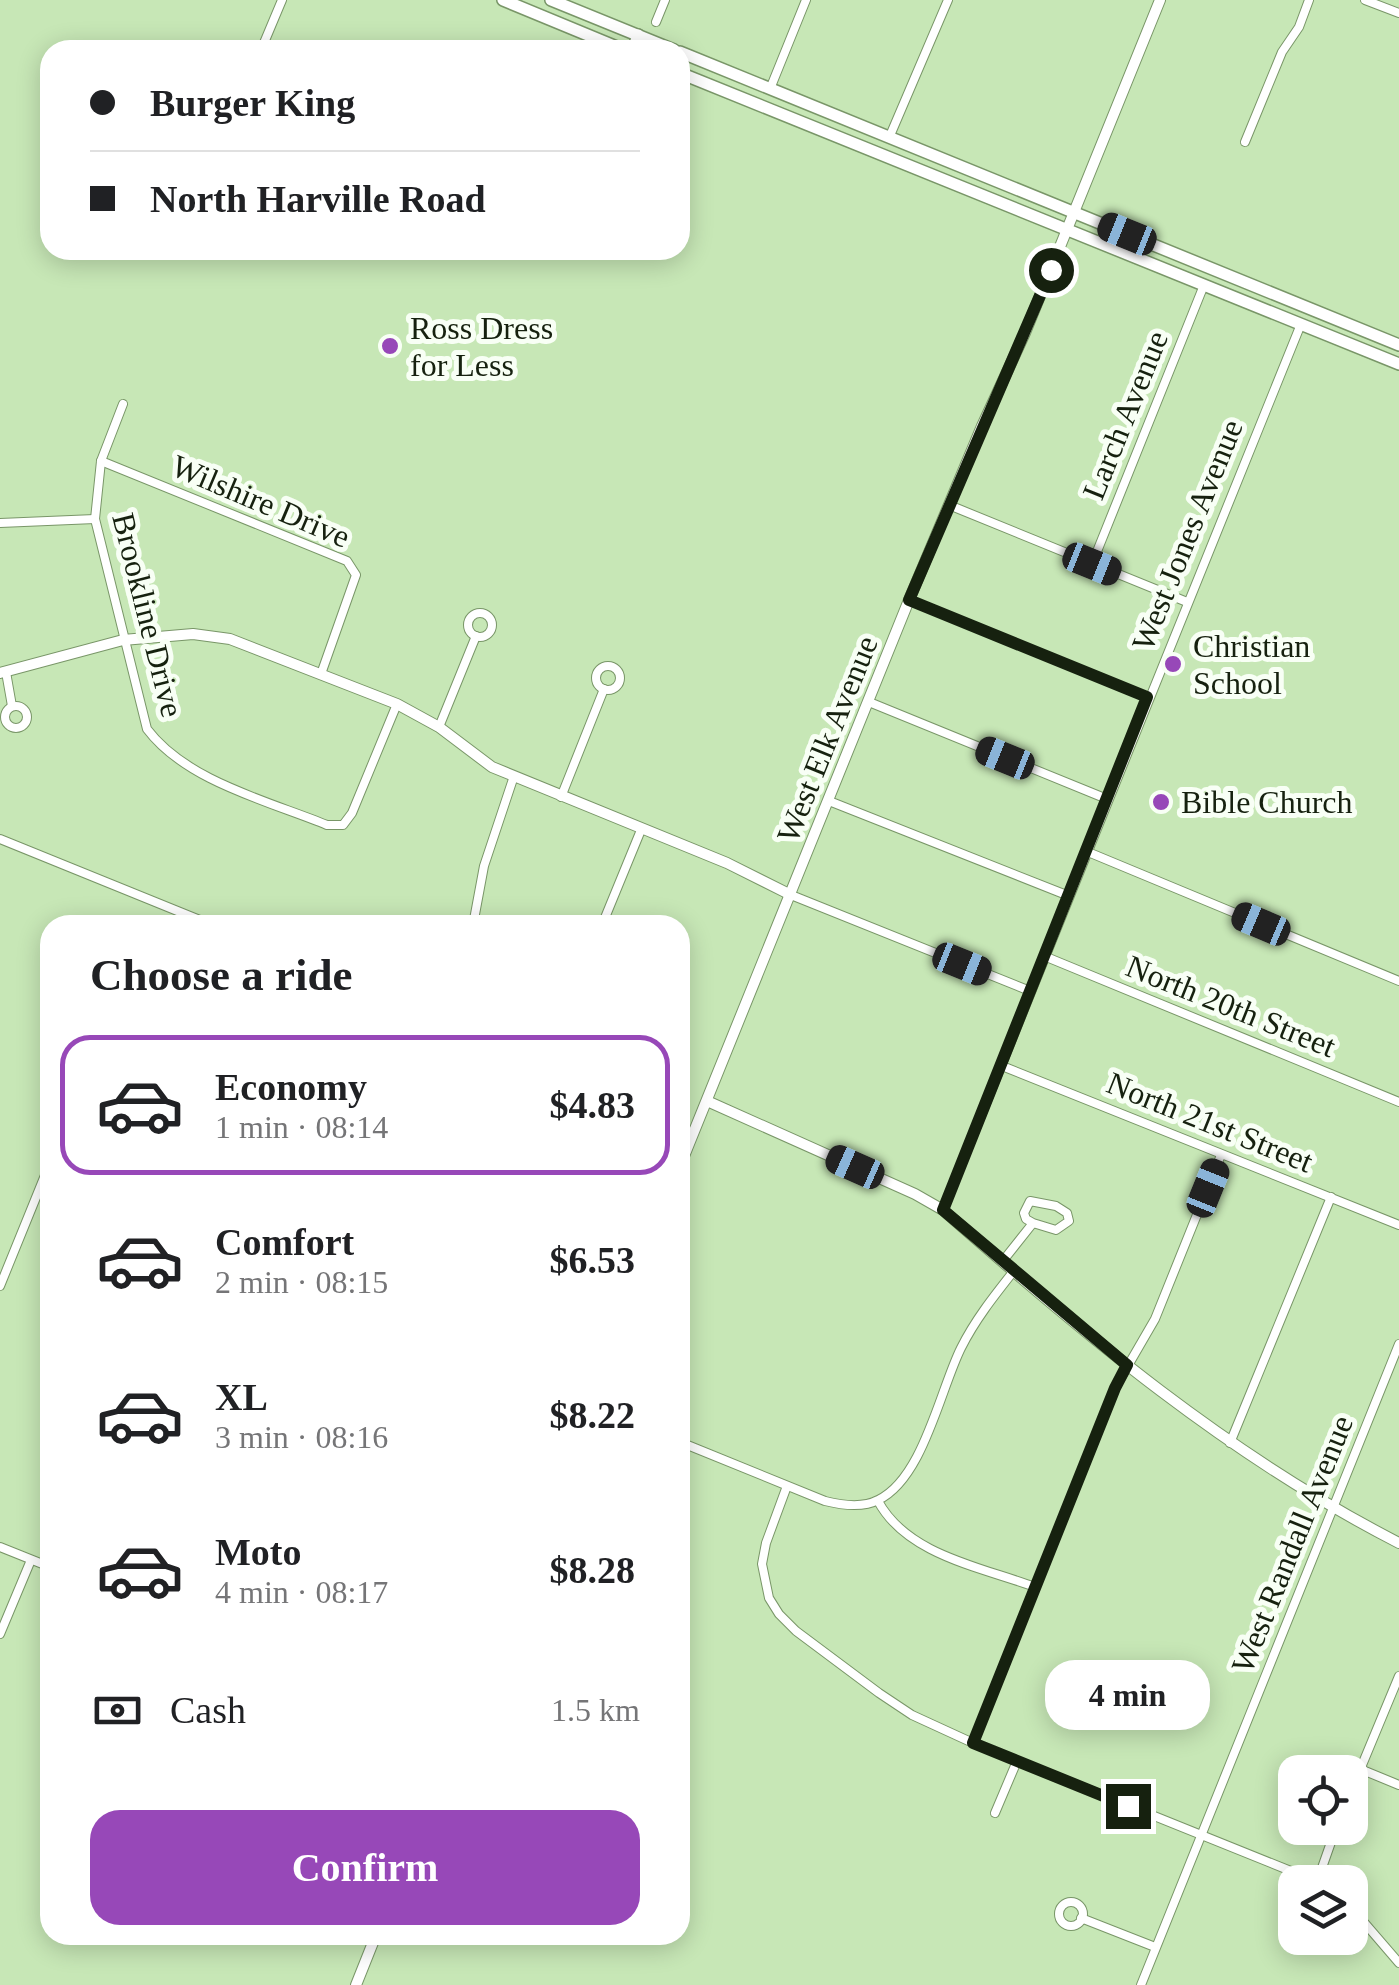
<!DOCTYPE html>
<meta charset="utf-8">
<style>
:root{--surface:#fff;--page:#f6f6f6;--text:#202124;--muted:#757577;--line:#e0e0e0;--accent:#9748b8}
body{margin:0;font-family:Georgia,serif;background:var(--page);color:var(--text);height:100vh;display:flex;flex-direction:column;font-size:38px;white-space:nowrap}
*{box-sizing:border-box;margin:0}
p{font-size:32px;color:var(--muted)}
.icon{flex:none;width:55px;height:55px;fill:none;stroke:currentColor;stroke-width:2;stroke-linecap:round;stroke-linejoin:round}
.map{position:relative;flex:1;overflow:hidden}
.side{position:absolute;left:40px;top:915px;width:650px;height:1030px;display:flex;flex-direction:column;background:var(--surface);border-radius:30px;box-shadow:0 5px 25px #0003}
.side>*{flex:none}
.hud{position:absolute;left:40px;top:40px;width:650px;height:220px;border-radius:30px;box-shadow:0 5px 25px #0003;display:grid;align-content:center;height:220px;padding:0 50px;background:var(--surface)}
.tools{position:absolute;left:1278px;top:1755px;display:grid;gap:20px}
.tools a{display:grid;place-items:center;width:90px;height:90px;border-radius:20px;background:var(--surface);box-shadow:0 5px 25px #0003;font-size:50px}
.end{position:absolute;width:45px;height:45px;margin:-22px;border:12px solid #16210f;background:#fff;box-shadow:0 0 0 5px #fff}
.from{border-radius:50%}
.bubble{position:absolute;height:70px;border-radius:30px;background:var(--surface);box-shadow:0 5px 25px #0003;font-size:32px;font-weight:700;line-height:70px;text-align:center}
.car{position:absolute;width:30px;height:60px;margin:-30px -15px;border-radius:12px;box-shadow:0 0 8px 2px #0007;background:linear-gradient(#222 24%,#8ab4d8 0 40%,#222 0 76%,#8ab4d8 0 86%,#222 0)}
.hud b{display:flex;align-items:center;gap:35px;height:95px;font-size:38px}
.hud b+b{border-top:2px solid var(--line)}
.hud i{width:25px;height:25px;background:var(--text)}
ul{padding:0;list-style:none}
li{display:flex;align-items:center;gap:30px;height:140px;margin:0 20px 15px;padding:0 30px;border:5px solid transparent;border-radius:30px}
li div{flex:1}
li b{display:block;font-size:38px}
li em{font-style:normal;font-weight:700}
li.active{border-color:var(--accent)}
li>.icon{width:90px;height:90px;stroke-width:1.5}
h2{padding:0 50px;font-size:45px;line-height:120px}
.pay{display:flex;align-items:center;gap:25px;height:110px;padding:0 50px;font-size:38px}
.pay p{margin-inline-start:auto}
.primary-button{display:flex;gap:20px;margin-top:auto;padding:20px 50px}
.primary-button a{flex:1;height:115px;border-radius:30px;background:var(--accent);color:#fff;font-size:40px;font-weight:700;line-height:115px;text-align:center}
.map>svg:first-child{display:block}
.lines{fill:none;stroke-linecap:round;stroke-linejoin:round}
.street-casing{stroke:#799668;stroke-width:10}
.secondary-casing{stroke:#799668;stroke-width:12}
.primary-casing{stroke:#799668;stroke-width:14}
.street{stroke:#fff;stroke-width:8}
.secondary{stroke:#fff;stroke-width:10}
.primary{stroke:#fff;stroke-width:11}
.route{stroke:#16210f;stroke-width:12}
.poi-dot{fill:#9748b8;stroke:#f8fff5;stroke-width:4}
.labels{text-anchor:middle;stroke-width:10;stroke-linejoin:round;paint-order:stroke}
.poi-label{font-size:32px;fill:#16210f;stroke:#f8fff5;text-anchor:start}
.street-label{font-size:32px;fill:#16210f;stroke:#f8fff5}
</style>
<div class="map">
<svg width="1399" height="1985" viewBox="0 0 1399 1985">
<rect width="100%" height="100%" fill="#c7e7b6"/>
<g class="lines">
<g class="street-casing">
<g id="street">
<path d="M 1365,0 L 1399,13"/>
<path d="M 656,22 L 665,0"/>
<path d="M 261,50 L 282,0"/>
<path d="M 770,89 L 806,0"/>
<path d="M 889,138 L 948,0"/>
<path d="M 1245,142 L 1282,52 L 1299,27 L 1309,0"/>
<path d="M 123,404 L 101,461 L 95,519 L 147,729 C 186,781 268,801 327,825 L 343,825 L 352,813 L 397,704"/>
<path d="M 101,461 L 347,561 L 356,575 L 321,674"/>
<path d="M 949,505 L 1187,602"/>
<path d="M 0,523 L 95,519"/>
<path d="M 1092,564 L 1204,285"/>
<path d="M 909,600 L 1147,697"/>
<circle cx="480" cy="625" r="12"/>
<circle cx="608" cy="678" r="12"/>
<path d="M 6,672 L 12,706"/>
<path d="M 869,702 L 1107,799"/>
<circle cx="16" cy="717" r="11"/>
<path d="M 439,727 L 476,636"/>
<path d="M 561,797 L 604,689"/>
<path d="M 829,801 L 1069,896"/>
<path d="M 0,839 L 212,925"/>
<path d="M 1088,852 L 1399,981"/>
<path d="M 791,895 L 1030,991"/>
<path d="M 473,925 L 484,866 L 514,776"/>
<path d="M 602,925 L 641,830"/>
<path d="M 1044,956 L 1399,1102"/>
<path d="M 1002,1066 L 1399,1225"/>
<path d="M 943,1210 L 1301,324"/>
<path d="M 1002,1262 L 1033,1223 L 1056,1230 L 1069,1221 L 1067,1213 L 1056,1206 L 1030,1201 L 1024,1213 L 1026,1219 L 1033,1223"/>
<path d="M 0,1286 L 50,1163"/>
<path d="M 680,1442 L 825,1501 C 841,1505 863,1508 878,1500 C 923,1479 940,1390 961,1348 C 975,1320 994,1296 1013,1272"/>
<path d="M 1230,1443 L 1331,1197"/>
<path d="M 787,1486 L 766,1543 L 762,1564 L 769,1598 L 779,1614 L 796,1631 L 879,1693 L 912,1715 L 973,1743 L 1318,1882"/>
<path d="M 878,1501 C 907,1555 981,1567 1035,1587"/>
<path d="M 0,1547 L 50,1567"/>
<path d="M 0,1634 L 31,1560"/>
<path d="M 973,1743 L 1115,1388 L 1155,1319 L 1221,1155"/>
<path d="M 1360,1769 L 1399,1785"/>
<path d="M 1350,1794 L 1399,1676"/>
<path d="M 995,1813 L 1017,1761"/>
<path d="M 1317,1882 L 1336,1828"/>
<circle cx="1071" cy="1914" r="12"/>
<path d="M 1350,1906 L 1399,1963"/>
<path d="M 1081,1918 L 1155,1947"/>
<path d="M 1141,1985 L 1399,1344"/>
</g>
</g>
<g class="secondary-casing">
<g id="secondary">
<path d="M 0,673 L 123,640 L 193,634 L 230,639 L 397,704 L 439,727 L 492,767 L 727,863 L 791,895"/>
<path d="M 707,1101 L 915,1194 L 943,1210 C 1085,1335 1229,1456 1399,1543"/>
<path d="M 680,1166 L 909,600 L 982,426 L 1025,333 L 1160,0"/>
<path d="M 356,1985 L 376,1935"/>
</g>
</g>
<g class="primary-casing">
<g id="primary">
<path d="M 503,0 L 624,50"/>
<path d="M 551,0 L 674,50"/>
<path d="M 633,50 L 638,35"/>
<path d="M 680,52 L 1399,345"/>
<path d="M 680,73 L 1399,364"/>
</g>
</g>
<use href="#street" class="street"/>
<use href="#secondary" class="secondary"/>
<use href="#primary" class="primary"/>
</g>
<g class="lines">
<path class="route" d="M 1051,270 L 909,600 L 1147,697 L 943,1210 L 1127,1365 L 1115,1388 L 973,1743 L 1128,1806"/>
</g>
<g class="poi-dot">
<circle cx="390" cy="346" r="10"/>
<circle cx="1173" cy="664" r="10"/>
<circle cx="1161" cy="802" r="10"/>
</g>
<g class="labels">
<g class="poi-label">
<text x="410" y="339">Ross Dress<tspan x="410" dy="37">for Less</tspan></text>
<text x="1193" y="657">Christian<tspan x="1193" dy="37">School</tspan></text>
<text x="1181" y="813">Bible Church</text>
</g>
<g class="street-label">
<text transform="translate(1125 415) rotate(-68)" y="11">Larch Avenue</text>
<text transform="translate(261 501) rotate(23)" y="11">Wilshire Drive</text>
<text transform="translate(1187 535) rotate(-68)" y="11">West Jones Avenue</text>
<text transform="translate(148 615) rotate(76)" y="11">Brookline Drive</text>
<text transform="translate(827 739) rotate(-68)" y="11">West Elk Avenue</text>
<text transform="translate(1231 1006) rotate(22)" y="11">North 20th Street</text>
<text transform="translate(1210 1122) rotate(22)" y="11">North 21st Street</text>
<text transform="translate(1292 1544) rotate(-68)" y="11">West Randall Avenue</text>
</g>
</g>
</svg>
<div class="tools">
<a><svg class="icon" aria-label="locate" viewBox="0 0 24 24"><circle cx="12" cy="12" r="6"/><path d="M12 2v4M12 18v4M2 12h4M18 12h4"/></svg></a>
<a><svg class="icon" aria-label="layers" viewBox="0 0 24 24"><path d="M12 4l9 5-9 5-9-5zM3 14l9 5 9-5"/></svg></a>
</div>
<i class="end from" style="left:1051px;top:270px"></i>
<i class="end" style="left:1128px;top:1806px"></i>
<div class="bubble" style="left:1045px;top:1660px;width:165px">4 min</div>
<i class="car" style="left:1127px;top:234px;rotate:292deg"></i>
<i class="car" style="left:1092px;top:564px;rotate:112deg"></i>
<i class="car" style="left:1005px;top:758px;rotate:292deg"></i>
<i class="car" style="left:1261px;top:924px;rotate:293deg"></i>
<i class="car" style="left:962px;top:964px;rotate:112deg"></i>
<i class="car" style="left:855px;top:1167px;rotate:294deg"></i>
<i class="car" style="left:1208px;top:1188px;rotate:22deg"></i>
<div class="hud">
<b><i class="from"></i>Burger King</b>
<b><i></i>North Harville Road</b>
</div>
<section class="side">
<h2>Choose a ride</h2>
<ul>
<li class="active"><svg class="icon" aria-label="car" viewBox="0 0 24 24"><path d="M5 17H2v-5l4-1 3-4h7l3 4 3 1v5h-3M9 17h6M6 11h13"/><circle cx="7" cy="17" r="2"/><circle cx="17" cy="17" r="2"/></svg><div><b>Economy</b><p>1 min · 08:14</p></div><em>$4.83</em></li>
<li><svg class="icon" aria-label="car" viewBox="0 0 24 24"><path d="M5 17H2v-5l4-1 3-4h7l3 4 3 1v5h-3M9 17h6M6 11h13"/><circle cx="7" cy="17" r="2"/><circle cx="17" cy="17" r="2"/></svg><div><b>Comfort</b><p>2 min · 08:15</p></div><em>$6.53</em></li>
<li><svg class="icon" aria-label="car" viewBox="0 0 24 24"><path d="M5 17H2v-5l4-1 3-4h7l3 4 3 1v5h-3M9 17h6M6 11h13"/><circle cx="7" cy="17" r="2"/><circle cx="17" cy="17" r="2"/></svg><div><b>XL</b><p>3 min · 08:16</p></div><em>$8.22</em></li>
<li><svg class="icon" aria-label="car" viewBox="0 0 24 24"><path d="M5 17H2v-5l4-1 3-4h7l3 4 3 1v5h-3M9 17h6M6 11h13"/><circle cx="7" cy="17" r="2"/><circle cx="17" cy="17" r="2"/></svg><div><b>Moto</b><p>4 min · 08:17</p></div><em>$8.28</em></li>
</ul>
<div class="pay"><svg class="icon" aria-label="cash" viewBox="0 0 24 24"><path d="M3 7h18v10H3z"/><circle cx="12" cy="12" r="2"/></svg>Cash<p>1.5 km</p></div>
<div class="primary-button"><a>Confirm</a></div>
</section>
</div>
